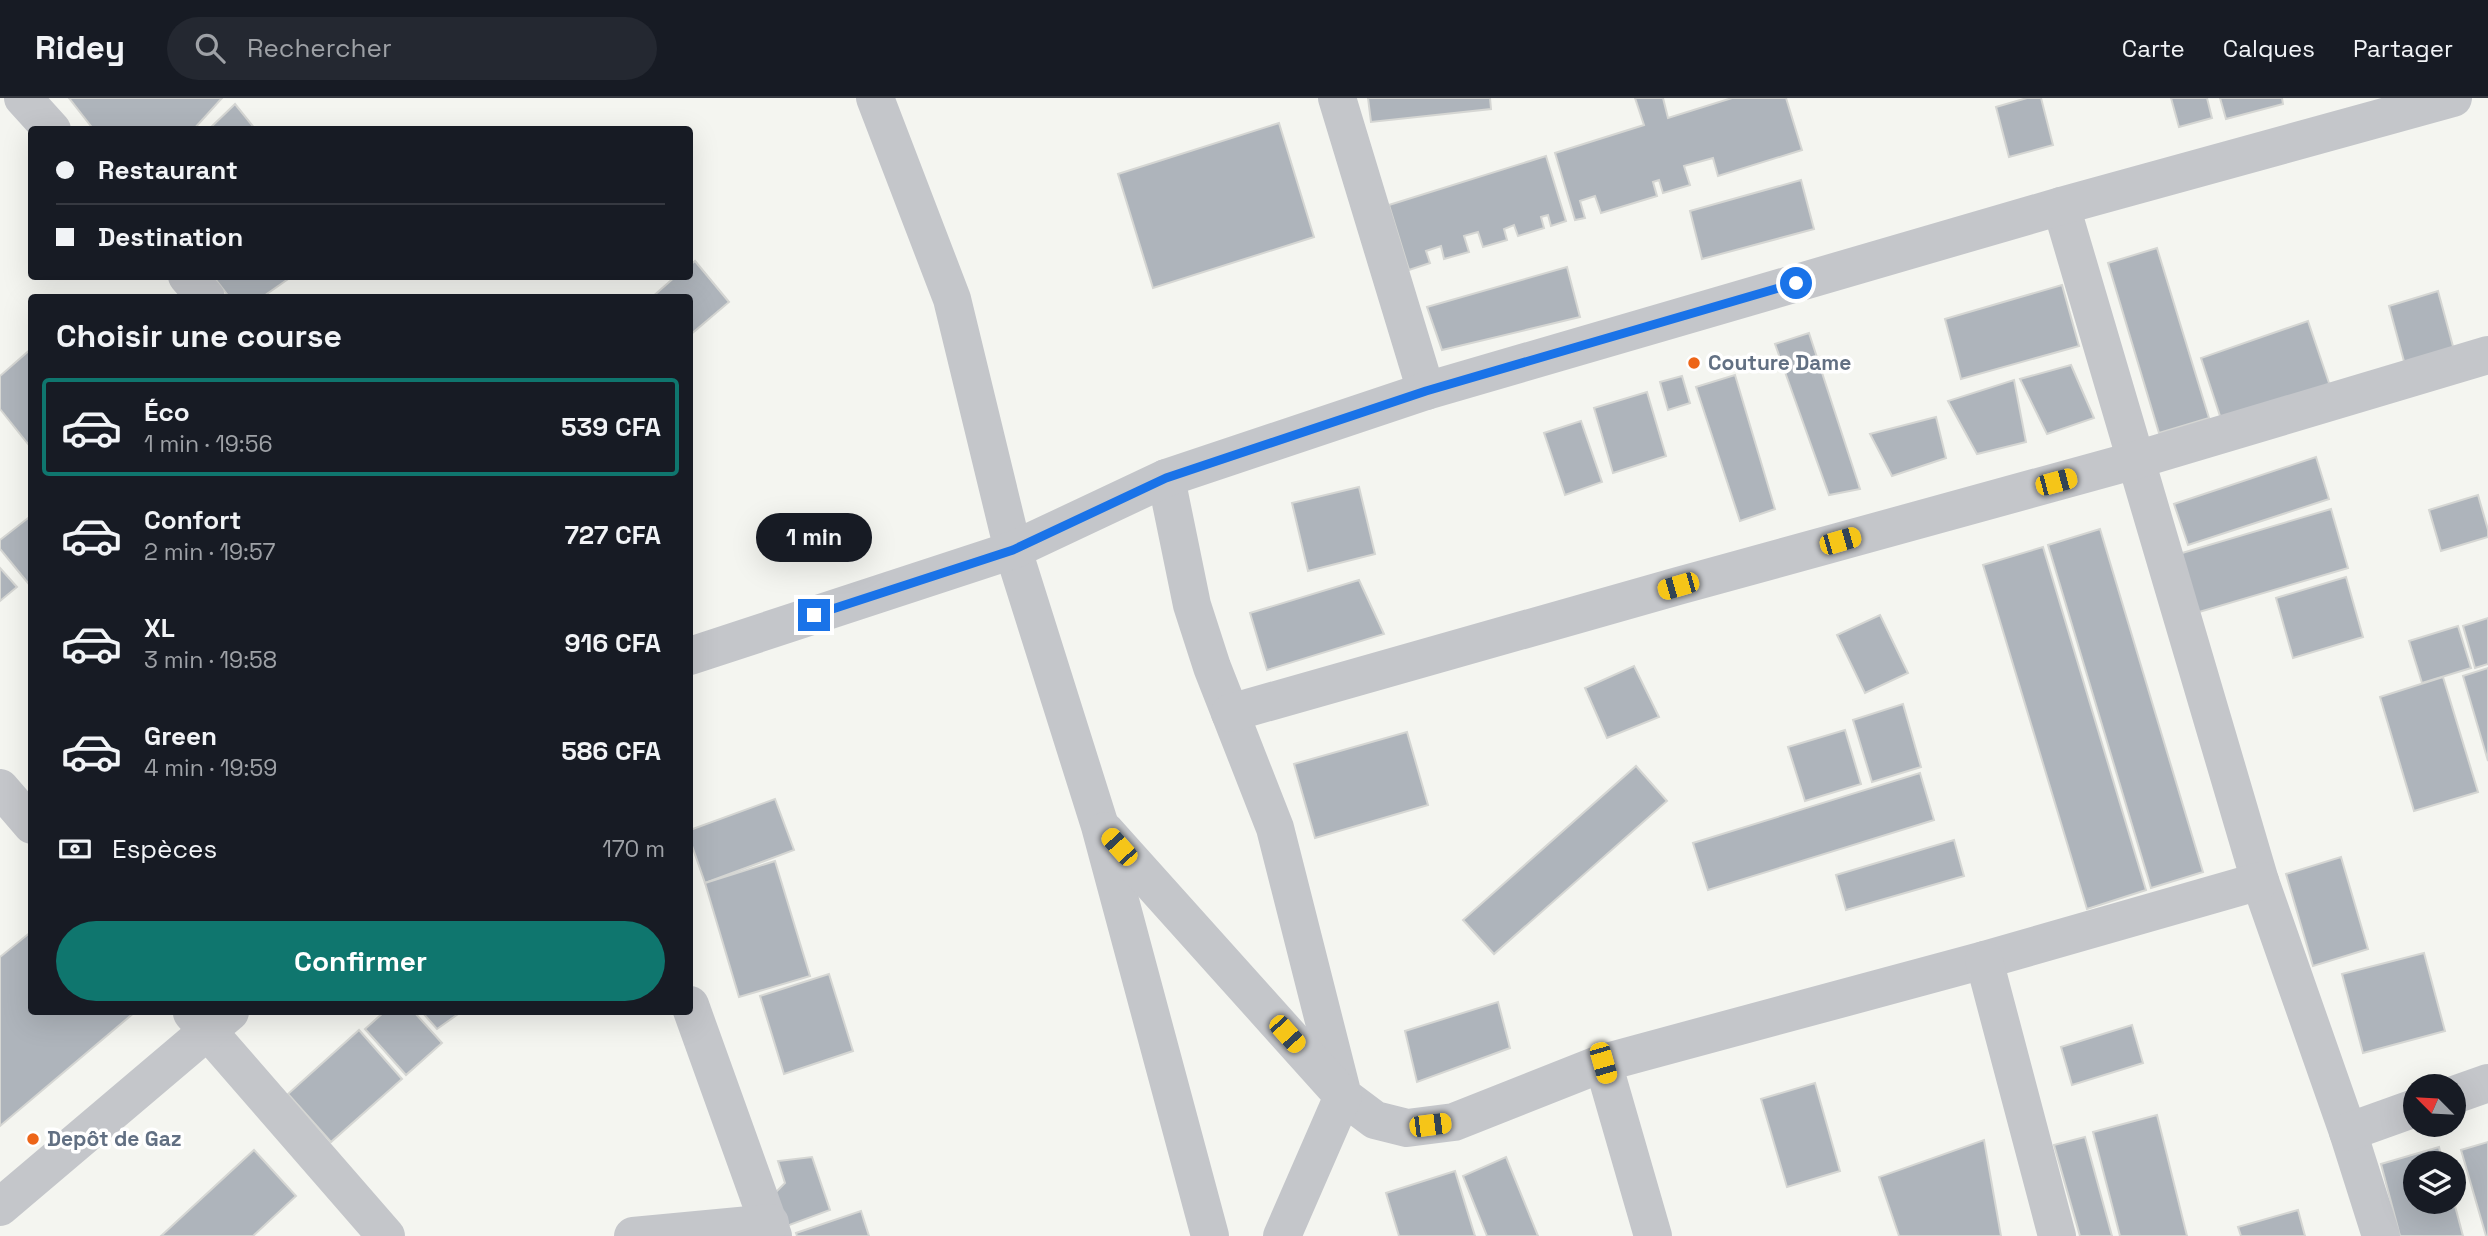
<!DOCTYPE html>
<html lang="fr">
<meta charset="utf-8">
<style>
:root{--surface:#171b24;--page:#242831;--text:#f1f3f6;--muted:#9ea1a6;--line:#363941;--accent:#0f766e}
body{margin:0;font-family:"Space Grotesk",sans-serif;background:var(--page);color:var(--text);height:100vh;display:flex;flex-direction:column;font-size:26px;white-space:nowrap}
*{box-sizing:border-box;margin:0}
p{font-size:23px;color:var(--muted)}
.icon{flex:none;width:38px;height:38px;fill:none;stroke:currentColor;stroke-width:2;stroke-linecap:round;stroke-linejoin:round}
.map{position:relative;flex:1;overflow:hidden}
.side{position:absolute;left:28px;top:196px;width:665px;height:721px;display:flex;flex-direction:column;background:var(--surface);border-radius:7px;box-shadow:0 7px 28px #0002}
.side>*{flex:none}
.top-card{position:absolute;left:28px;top:28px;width:665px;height:154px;border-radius:7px;box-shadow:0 7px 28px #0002;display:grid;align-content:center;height:154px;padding:0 28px;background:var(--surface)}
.needle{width:46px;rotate:294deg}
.buttons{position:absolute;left:2403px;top:976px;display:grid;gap:14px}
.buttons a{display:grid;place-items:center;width:63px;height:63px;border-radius:50%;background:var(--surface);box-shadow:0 7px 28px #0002;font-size:35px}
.end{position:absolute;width:32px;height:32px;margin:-16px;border:9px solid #1a73e8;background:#fff;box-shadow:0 0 0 4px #fff}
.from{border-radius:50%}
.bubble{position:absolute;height:49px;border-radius:24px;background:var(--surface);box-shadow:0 7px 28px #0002;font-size:23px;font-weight:700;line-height:49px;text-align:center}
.car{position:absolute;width:21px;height:42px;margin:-21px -10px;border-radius:9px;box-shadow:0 0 5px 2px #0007;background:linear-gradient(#f5c518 24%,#345 0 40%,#f5c518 0 76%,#345 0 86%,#f5c518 0)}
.top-card b{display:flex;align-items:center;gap:24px;height:66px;font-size:26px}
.top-card b+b{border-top:2px solid var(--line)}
.top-card i{width:18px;height:18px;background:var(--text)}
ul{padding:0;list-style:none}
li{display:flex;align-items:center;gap:21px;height:98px;margin:0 14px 10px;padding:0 14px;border:4px solid transparent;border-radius:7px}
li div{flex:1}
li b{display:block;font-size:26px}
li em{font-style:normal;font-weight:700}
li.on{border-color:var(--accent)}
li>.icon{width:63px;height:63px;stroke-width:1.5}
h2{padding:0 28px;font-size:32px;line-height:84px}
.pay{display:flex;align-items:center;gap:18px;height:77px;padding:0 28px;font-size:26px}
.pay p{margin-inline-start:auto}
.primary-button{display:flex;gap:14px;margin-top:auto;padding:14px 28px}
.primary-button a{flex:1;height:80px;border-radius:42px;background:var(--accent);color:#fff;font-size:28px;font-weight:700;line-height:80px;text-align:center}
header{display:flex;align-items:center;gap:42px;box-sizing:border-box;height:98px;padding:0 35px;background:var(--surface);border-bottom:2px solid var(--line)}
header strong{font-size:33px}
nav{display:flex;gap:38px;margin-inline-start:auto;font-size:24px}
.search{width:490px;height:63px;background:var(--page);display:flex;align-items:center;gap:18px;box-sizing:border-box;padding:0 24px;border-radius:38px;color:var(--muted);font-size:26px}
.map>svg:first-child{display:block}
.building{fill:#aeb4bb;stroke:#d5d6d3;stroke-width:2}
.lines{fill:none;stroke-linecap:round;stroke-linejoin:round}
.minor{stroke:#c4c6ca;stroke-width:38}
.route{stroke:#1a73e8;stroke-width:9}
.poi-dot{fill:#ed6518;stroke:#fff;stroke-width:2.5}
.labels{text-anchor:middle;stroke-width:7;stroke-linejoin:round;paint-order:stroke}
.poi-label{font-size:21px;font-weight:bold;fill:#627083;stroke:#fff;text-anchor:start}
</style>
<header>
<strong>Ridey</strong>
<div class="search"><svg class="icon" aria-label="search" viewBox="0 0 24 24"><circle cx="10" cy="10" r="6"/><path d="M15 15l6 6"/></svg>Rechercher</div>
<nav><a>Carte</a><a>Calques</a><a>Partager</a></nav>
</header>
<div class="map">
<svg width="2488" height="1138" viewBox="0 0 2488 1138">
<rect width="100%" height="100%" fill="#f4f5f0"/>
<g class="building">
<path d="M 69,0 L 222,0 L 193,32 L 94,32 Z"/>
<path d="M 1368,0 L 1490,0 L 1491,11 L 1371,24 Z"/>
<path d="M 1635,0 L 1663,0 L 1668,20 L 1732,0 L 1786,0 L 1802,52 L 1718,78 L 1713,60 L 1684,68 L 1690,87 L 1663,95 L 1659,82 L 1653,84 L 1657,98 L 1601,115 L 1595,98 L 1580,103 L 1585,120 L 1575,122 L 1555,55 L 1644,27 Z"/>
<path d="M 2027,0 L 2041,0 L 2053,47 L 2009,59 L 1996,9 Z"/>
<path d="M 2171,0 L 2207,0 L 2212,20 L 2179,29 Z"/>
<path d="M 2220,0 L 2282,0 L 2283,6 L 2226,21 Z"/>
<path d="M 235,6 L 256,32 L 208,32 Z"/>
<path d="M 1279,25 L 1314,139 L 1153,190 L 1118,76 Z"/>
<path d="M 1546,58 L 1566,123 L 1551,128 L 1548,117 L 1541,119 L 1544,130 L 1518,138 L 1514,127 L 1504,131 L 1507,142 L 1483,149 L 1478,134 L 1464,138 L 1469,154 L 1444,161 L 1441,148 L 1426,153 L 1430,165 L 1409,172 L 1389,107 Z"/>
<path d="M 1801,82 L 1814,131 L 1702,161 L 1690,113 Z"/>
<path d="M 2157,150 L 2209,320 L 2159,335 L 2108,165 Z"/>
<path d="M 695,163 L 729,204 L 690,237 L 690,200 L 651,200 L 676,178 L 690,178 L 690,167 Z"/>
<path d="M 1567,169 L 1580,219 L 1442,252 L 1427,209 Z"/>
<path d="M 213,178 L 291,178 L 291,179 L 261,200 L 230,200 Z"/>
<path d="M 2062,187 L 2079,248 L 1961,281 L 1945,221 Z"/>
<path d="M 2438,193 L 2454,252 L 2405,267 L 2389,208 Z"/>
<path d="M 2308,223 L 2330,288 L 2222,324 L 2201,260 Z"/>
<path d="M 1809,235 L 1860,391 L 1829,397 L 1775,246 Z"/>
<path d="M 32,250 L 32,351 L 0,311 L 0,278 Z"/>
<path d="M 2071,267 L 2094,320 L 2047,336 L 2020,281 Z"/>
<path d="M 1735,277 L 1775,411 L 1740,423 L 1696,289 Z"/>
<path d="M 1682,278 L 1690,305 L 1668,312 L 1660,284 Z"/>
<path d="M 2014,282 L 2026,344 L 1977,356 L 1948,303 Z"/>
<path d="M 1647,294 L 1666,358 L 1613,375 L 1594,310 Z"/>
<path d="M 1936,319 L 1946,360 L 1892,378 L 1870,336 Z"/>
<path d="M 1581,323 L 1602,384 L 1565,397 L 1544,335 Z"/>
<path d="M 2316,359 L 2329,401 L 2188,447 L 2174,406 Z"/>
<path d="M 1359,389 L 1375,456 L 1308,473 L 1292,405 Z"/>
<path d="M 2478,397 L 2488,432 L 2488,439 L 2441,453 L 2429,412 Z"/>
<path d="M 2331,411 L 2348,470 L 2189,517 L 2172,458 Z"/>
<path d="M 32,417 L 32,490 L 0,451 L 0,442 Z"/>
<path d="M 2100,431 L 2203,774 L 2151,790 L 2048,447 Z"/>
<path d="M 2043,449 L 2146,792 L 2087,811 L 1983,467 Z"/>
<path d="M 0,470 L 17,489 L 0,503 Z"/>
<path d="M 2346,479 L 2363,539 L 2293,560 L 2276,500 Z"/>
<path d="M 1359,482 L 1384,536 L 1267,572 L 1250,515 Z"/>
<path d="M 1880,517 L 1908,575 L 1865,595 L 1837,537 Z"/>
<path d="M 2488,520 L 2488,566 L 2475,570 L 2463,528 Z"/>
<path d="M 2458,528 L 2471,570 L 2422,585 L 2409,543 Z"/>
<path d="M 1634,568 L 1659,619 L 1607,640 L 1585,590 Z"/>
<path d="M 2488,570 L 2488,663 L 2463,578 Z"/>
<path d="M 2443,579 L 2478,694 L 2414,713 L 2380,599 Z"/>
<path d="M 1903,606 L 1921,669 L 1872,684 L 1853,622 Z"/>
<path d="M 1845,632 L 1861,686 L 1805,703 L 1788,649 Z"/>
<path d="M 1407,634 L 1428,707 L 1315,740 L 1294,666 Z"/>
<path d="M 1636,668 L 1667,703 L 1494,856 L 1463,822 Z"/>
<path d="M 1920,675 L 1934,722 L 1708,792 L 1693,745 Z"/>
<path d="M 775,701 L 794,752 L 705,785 L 690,742 L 690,732 Z"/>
<path d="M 1954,742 L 1964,778 L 1846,812 L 1836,777 Z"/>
<path d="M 2341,759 L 2368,851 L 2313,868 L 2286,776 Z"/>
<path d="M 775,763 L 810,878 L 739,899 L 705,785 Z"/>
<path d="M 32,833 L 32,914 L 135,914 L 0,1028 L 0,859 Z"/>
<path d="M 2424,855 L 2445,933 L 2363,955 L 2342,876 Z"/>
<path d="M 829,876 L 853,953 L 784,976 L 760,898 Z"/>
<path d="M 1498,904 L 1510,950 L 1417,984 L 1405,933 Z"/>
<path d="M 384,914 L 414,914 L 442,945 L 406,977 L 365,931 Z"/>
<path d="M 422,914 L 461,914 L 437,931 Z"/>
<path d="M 2132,927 L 2143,965 L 2072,987 L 2061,949 Z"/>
<path d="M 359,932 L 402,981 L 331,1044 L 288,996 Z"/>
<path d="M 1815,985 L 1840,1073 L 1787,1089 L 1761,1001 Z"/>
<path d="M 2157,1017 L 2187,1138 L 2120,1138 L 2093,1034 Z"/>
<path d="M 2085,1039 L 2112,1138 L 2080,1138 L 2054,1047 Z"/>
<path d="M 1984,1042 L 2001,1138 L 1899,1138 L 1879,1079 Z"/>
<path d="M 2488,1044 L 2488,1138 L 2486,1138 L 2461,1052 Z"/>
<path d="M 2439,1049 L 2443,1066 L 2415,1066 L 2415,1104 L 2454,1104 L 2463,1138 L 2400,1138 L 2381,1066 Z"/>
<path d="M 254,1052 L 296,1098 L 253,1138 L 161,1138 Z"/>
<path d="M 812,1059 L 830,1112 L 784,1129 L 773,1097 L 785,1085 L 778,1063 Z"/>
<path d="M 1506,1059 L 1538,1138 L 1487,1138 L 1463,1078 Z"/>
<path d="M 1455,1073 L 1475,1138 L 1399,1138 L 1386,1095 Z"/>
<path d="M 2298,1112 L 2305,1138 L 2241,1138 L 2238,1129 Z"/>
<path d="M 861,1113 L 869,1138 L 797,1138 L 796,1135 Z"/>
</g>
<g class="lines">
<g class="minor">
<path d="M 23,0 L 52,32"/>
<path d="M 875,0 L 952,201 L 1013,452 L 1100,728 L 1210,1138"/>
<path d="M 1337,0 L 1426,293"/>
<path d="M 2061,108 L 2260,783 L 2348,1034 L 2381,1138"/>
<path d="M 187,178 L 206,200"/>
<path d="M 1166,380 L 1192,507 L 1212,569 L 1275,730 L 1343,998 L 1375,1022 L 1407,1030 L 1454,1024 L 1603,965 L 1984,862 L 2260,783"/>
<path d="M 690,558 L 1013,452 L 1166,380 L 1426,293 L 2061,108 L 2453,0"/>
<path d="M 1230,615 L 1678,488 L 2136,362 L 2488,257"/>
<path d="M 0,690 L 32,727"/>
<path d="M 1105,733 L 1343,998 L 1282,1138"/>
<path d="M 1984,862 L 2057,1138"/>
<path d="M 690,907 L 773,1138"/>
<path d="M 192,915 L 386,1138"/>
<path d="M 1603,965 L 1653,1138"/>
<path d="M 2454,997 L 2488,985"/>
<path d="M 2348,1034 L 2415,1010"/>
<path d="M 0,1109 L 230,914"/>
<path d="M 633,1138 L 770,1125"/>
</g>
</g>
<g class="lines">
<path class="route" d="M 814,517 L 1013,452 L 1166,380 L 1426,293 L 1796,185"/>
</g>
<g class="poi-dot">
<circle cx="1694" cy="265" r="7"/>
<circle cx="33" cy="1041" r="7"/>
</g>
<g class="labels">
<g class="poi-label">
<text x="1708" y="272">Couture Dame</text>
<text x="47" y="1048">Depôt de Gaz</text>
</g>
</g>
</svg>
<div class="buttons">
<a><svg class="needle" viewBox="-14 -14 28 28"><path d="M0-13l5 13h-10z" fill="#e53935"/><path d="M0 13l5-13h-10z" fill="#9ea1a6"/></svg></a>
<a><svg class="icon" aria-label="layers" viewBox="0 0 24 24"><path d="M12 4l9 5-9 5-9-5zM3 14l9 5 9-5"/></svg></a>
</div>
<i class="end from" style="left:1796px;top:185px"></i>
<i class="end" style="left:814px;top:517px"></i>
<div class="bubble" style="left:756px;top:415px;width:116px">1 min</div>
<i class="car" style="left:2056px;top:384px;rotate:75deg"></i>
<i class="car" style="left:1840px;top:443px;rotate:74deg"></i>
<i class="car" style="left:1678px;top:488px;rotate:254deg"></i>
<i class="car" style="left:1119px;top:749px;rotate:318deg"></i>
<i class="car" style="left:1287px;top:936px;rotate:138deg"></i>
<i class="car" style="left:1603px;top:965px;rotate:164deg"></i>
<i class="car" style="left:1430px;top:1027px;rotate:83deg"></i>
<div class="top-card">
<b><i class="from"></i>Restaurant</b>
<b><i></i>Destination</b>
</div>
<section class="side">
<h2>Choisir une course</h2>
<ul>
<li class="on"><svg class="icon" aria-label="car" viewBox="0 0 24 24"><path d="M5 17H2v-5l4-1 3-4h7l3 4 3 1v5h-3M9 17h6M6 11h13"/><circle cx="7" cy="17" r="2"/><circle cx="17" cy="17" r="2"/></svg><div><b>Éco</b><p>1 min · 19:56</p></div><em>539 CFA</em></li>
<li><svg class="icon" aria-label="car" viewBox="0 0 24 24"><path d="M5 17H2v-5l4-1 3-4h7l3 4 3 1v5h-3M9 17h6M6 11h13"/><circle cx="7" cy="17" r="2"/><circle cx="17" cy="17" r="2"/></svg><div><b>Confort</b><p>2 min · 19:57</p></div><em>727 CFA</em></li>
<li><svg class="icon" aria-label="car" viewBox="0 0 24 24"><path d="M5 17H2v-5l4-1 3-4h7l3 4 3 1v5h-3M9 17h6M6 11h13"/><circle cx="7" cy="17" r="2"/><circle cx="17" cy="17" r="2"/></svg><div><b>XL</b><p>3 min · 19:58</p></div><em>916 CFA</em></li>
<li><svg class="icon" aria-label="car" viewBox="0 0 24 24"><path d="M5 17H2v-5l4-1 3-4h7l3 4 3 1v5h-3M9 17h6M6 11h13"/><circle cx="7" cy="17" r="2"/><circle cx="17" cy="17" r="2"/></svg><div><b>Green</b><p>4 min · 19:59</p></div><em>586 CFA</em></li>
</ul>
<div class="pay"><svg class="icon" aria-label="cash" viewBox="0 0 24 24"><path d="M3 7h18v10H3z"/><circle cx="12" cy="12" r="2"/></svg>Espèces<p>170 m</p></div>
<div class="primary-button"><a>Confirmer</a></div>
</section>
</div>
